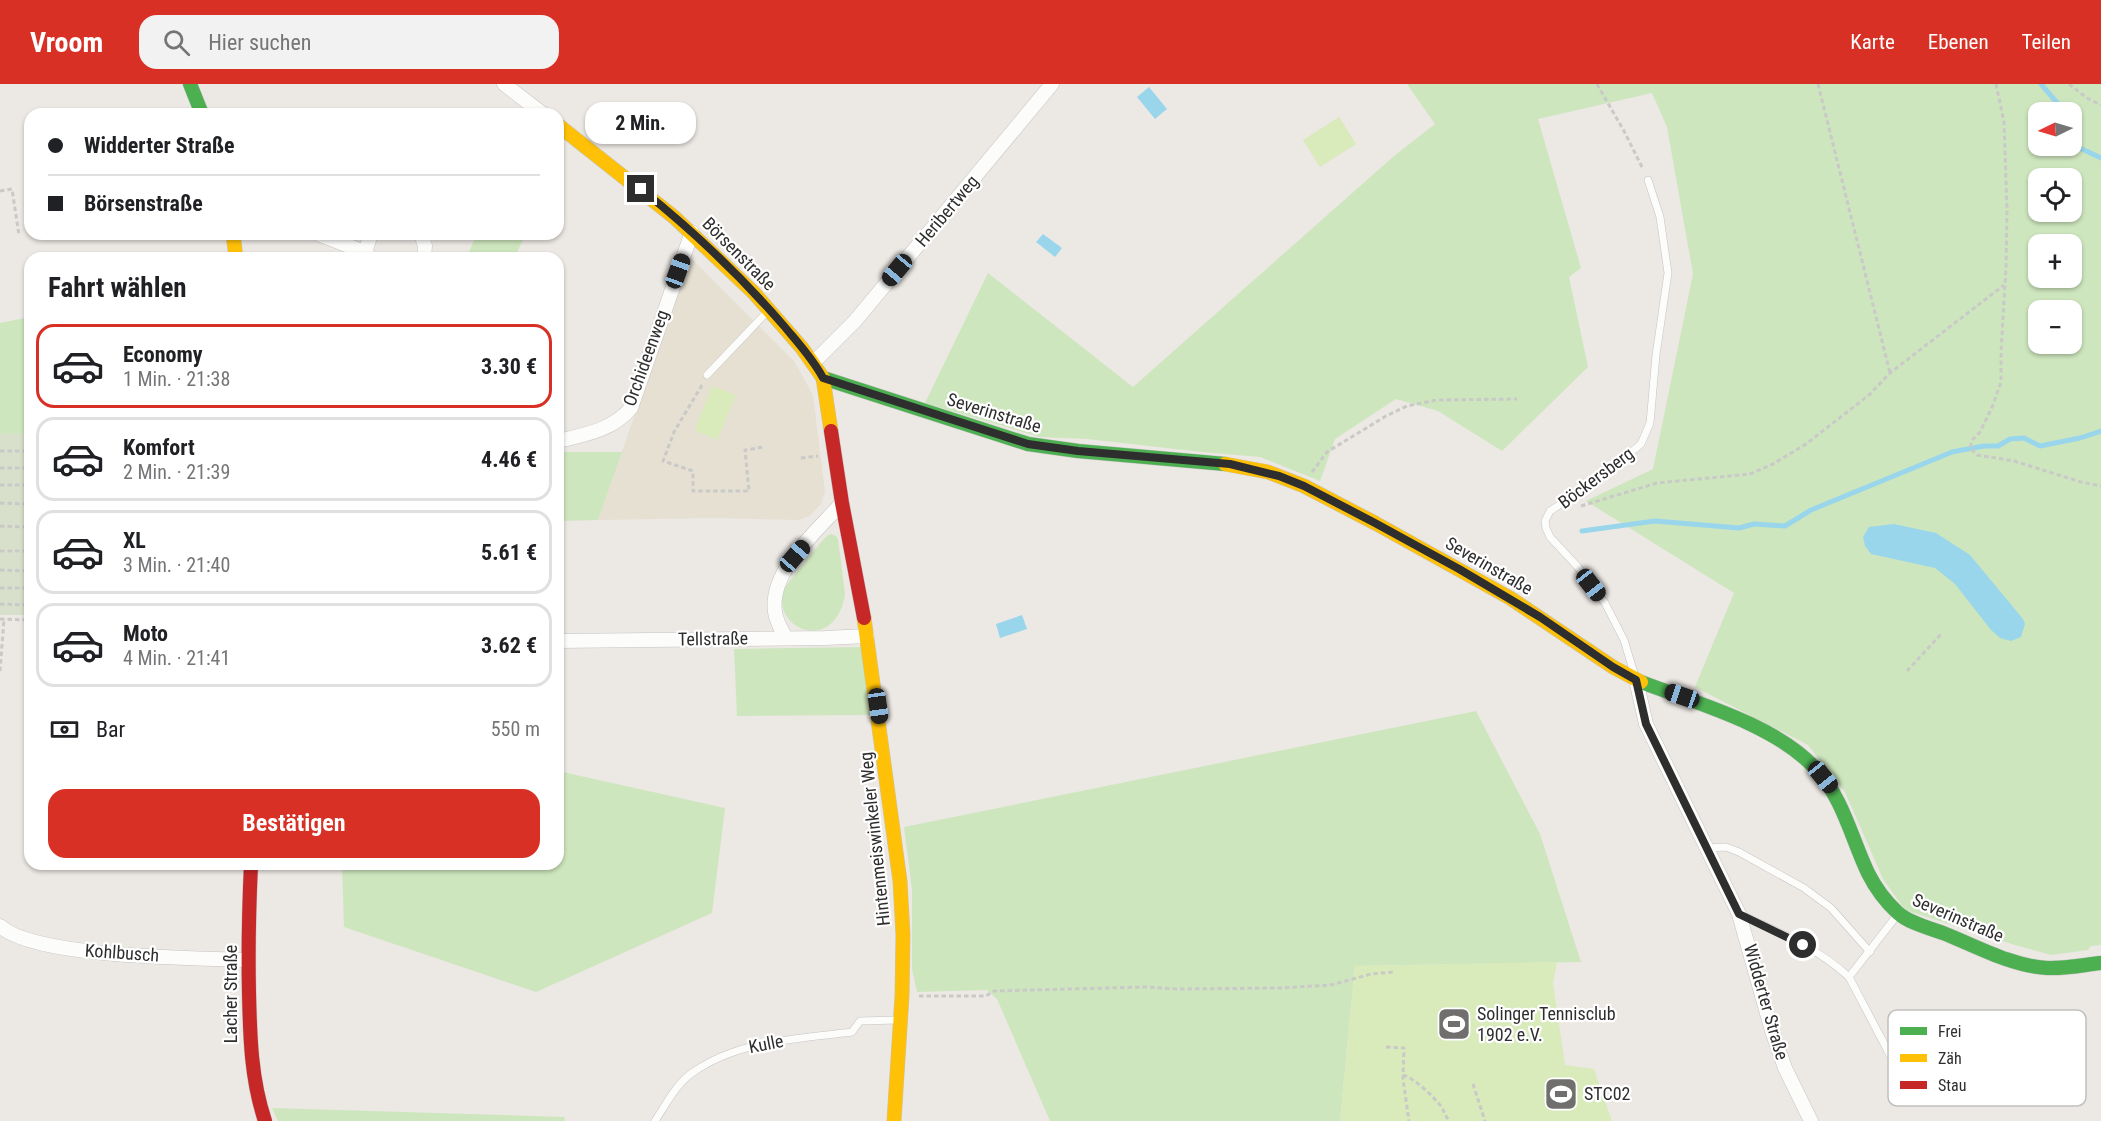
<!DOCTYPE html>
<html lang="de">
<meta charset="utf-8">
<style>
:root{--surface:#fff;--page:#f2f2f2;--text:#202124;--muted:#757577;--line:#e0e0e0;--accent:#d93025}
body{margin:0;font-family:"Roboto Condensed",sans-serif;background:var(--page);color:var(--text);height:100vh;display:flex;flex-direction:column;font-size:22px;white-space:nowrap}
*{box-sizing:border-box;margin:0}
p{font-size:20px;color:var(--muted)}
.icon{flex:none;width:33px;height:33px;fill:none;stroke:currentColor;stroke-width:2;stroke-linecap:round;stroke-linejoin:round}
.map{position:relative;flex:1;overflow:hidden}
.panel{position:absolute;left:24px;top:168px;width:540px;height:618px;display:flex;flex-direction:column;background:var(--surface);border-radius:18px;box-shadow:0 2px 4px #0004}
.panel>*{flex:none}
.banner{position:absolute;left:24px;top:24px;width:540px;height:132px;border-radius:18px;box-shadow:0 2px 4px #0004;display:grid;align-content:center;height:132px;padding:0 24px;background:var(--surface)}
.needle{width:39px;rotate:265deg}
.fabs{position:absolute;left:2028px;top:18px;display:grid;gap:12px}
.fabs a{display:grid;place-items:center;width:54px;height:54px;border-radius:12px;background:var(--surface);box-shadow:0 2px 4px #0004;font-size:30px}
.end{position:absolute;width:27px;height:27px;margin:-14px;border:8px solid #2e2e2e;background:#fff;box-shadow:0 0 0 3px #fff}
.from{border-radius:50%}
.bubble{position:absolute;height:42px;border-radius:18px;background:var(--surface);box-shadow:0 2px 4px #0004;font-size:20px;font-weight:700;line-height:42px;text-align:center}
.car{position:absolute;width:18px;height:36px;margin:-18px -9px;border-radius:8px;box-shadow:0 0 4px 2px #0007;background:linear-gradient(#222 24%,#8ab4d8 0 40%,#222 0 76%,#8ab4d8 0 86%,#222 0)}
.banner b{display:flex;align-items:center;gap:21px;height:57px;font-size:22px}
.banner b+b{border-top:2px solid var(--line)}
.banner i{width:15px;height:15px;background:var(--text)}
ul{padding:0;list-style:none}
li{display:flex;align-items:center;gap:18px;height:84px;margin:0 12px 9px;padding:0 12px;border:3px solid var(--line);border-radius:18px}
li div{flex:1}
li b{display:block;font-size:22px}
li em{font-style:normal;font-weight:700}
li.selected{border-color:var(--accent)}
li>.icon{width:54px;height:54px;stroke-width:1.5}
h2{padding:0 24px;font-size:27px;line-height:72px}
.pay{display:flex;align-items:center;gap:15px;height:66px;padding:0 24px;font-size:22px}
.pay p{margin-inline-start:auto}
.primary-button{display:flex;gap:12px;margin-top:auto;padding:12px 24px}
.primary-button a{flex:1;height:69px;border-radius:18px;background:var(--accent);color:#fff;font-size:24px;font-weight:700;line-height:69px;text-align:center}
header{display:flex;align-items:center;gap:36px;box-sizing:border-box;height:84px;padding:0 30px;background:var(--accent);color:#fff}
header strong{font-size:28px}
nav{display:flex;gap:33px;margin-inline-start:auto;font-size:21px}
.search{width:420px;height:54px;background:var(--page);display:flex;align-items:center;gap:15px;box-sizing:border-box;padding:0 21px;border-radius:18px;color:var(--muted);font-size:22px}
.map>svg:first-child{display:block}
.education{fill:#e6e0d3}
.green{fill:#cee6be;fill-rule:evenodd}
.cemetery{fill:#d8e0cc}
.pitch{fill:#d9eabb}
.water{fill:#99d6ec}
.lines{fill:none;stroke-linecap:round;stroke-linejoin:round}
.stream{stroke:#99d6ec;stroke-width:5}
.lane-casing{stroke:#c5c4c5;stroke-width:8}
.street-casing{stroke:#c5c4c5;stroke-width:15}
.fast-casing{stroke:#c5c4c5;stroke-width:15}
.slow-casing{stroke:#c5c4c5;stroke-width:15}
.jam-casing{stroke:#c5c4c5;stroke-width:15}
.path{stroke:#c9c9c8;stroke-width:3;stroke-dasharray:4.5 3;stroke-linecap:butt}
.lane{stroke:#fcfcfb;stroke-width:7}
.street{stroke:#fcfcfb;stroke-width:14}
.fast{stroke:#4caf50;stroke-width:14}
.slow{stroke:#ffc107;stroke-width:14}
.jam{stroke:#c62828;stroke-width:14}
.route{stroke:#2e2e2e;stroke-width:8}
.labels{text-anchor:middle;stroke-width:4.5;stroke-linejoin:round;paint-order:stroke}
.street-label{font-size:18px;fill:#2e2e2e;stroke:#fff}
.poi-label{font-size:18px;fill:#2e2e2e;stroke:#fff;text-anchor:start}
.key{fill:#fff;stroke:#c0c0c0;stroke-width:1.5}
.key-label{font-size:16px;fill:#2e2e2e}
</style>
<header>
<strong>Vroom</strong>
<div class="search"><svg class="icon" aria-label="search" viewBox="0 0 24 24"><circle cx="10" cy="10" r="6"/><path d="M15 15l6 6"/></svg>Hier suchen</div>
<nav><a>Karte</a><a>Ebenen</a><a>Teilen</a></nav>
</header>
<div class="map">
<svg width="2101" height="1037" viewBox="0 0 2101 1037">
<rect width="100%" height="100%" fill="#ece8e4"/>
<path class="education" d="M 690,173 L 794,277 L 813,311 L 825,408 L 821,420 L 810,432 L 799,436 L 714,434 L 598,436 Z"/>
<g class="green">
<path d="M 1407,0 L 2101,0 L 2101,861 L 2091,862 L 2088,866 L 2051,871 L 2015,861 L 1905,826 L 1883,795 L 1845,708 L 1808,661 L 1695,603 L 1734,509 L 1586,417 L 1653,385 L 1693,190 L 1667,43 L 1652,9 L 1538,35 L 1581,184 L 1569,193 L 1588,283 L 1502,367 L 1438,327 L 1396,315 L 1335,355 L 1320,397 L 1260,373 L 1202,368 L 1087,355 L 1040,353 L 925,319 L 988,189 L 1133,303 L 1394,72 L 1435,40 ZM 2038,28 L 2072,28 L 2072,62 L 2038,62 ZM 2038,94 L 2072,94 L 2072,128 L 2038,128 ZM 2038,160 L 2072,160 L 2072,194 L 2038,194 ZM 2038,226 L 2072,226 L 2072,260 L 2038,260 Z"/>
<path d="M 479,150 L 525,150 L 515,174 L 478,174 L 468,170 L 476,152 Z"/>
<path d="M 30,233 L 30,349 L 0,352 L 0,239 Z"/>
<path d="M 558,368 L 622,368 L 598,436 L 558,437 Z"/>
<path d="M 831,450 L 836,452 L 838,455 L 845,510 C 835,573 767,544 785,503 L 822,457 L 827,452 Z"/>
<path d="M 864,563 L 870,631 L 737,632 L 734,565 Z"/>
<path d="M 1476,627 L 1540,750 L 1581,878 L 1355,882 L 1340,1037 L 1050,1037 L 997,915 L 987,906 L 917,908 L 912,885 L 912,806 L 904,743 Z"/>
<path d="M 558,687 L 725,724 L 712,829 L 536,908 L 344,843 L 342,780 L 558,780 Z"/>
<path d="M 272,1024 L 564,1033 L 565,1037 L 278,1037 Z"/>
</g>
<path class="cemetery" d="M 30,349 L 30,531 L 0,531 L 0,350 Z"/>
<g class="pitch">
<path d="M 1339,33 L 1356,60 L 1320,83 L 1303,56 Z"/>
<path d="M 712,302 L 736,311 L 717,356 L 695,346 Z"/>
<path d="M 1557,878 L 1553,899 L 1565,981 L 1594,985 L 1612,1037 L 1340,1037 L 1355,882 Z"/>
</g>
<g class="water">
<path d="M 1149,3 L 1167,25 L 1155,35 L 1137,13 Z"/>
<path d="M 1043,150 L 1062,164 L 1055,173 L 1036,158 Z"/>
<path d="M 1894,440 L 1936,449 L 1970,471 L 2023,535 L 2025,540 L 2021,553 L 2011,557 L 2000,554 L 1991,546 L 1955,500 L 1935,484 L 1871,470 L 1865,462 L 1863,453 L 1869,443 Z"/>
<path d="M 1022,531 L 1027,545 L 1000,554 L 996,540 Z"/>
</g>
<g class="lines">
<g class="stream">
<path d="M 2041,0 L 2065,28"/>
<path d="M 2072,41 L 2080,64 L 2101,74"/>
<path d="M 1582,447 L 1655,437 L 1739,444 L 1754,440 L 1785,442 L 1811,426 L 1952,368 L 1984,362 L 1998,362 L 2010,355 L 2024,354 L 2040,362 L 2080,354 L 2101,347"/>
</g>
<g class="lane-casing">
<g id="lane">
<path d="M 707,291 L 768,227"/>
<path d="M 1634,589 L 1624,556 L 1605,519 L 1577,482 L 1550,453 L 1546,444 L 1545,437 L 1550,427 L 1592,400 L 1641,360 L 1650,339 L 1656,271 L 1668,189 L 1660,133 L 1648,96"/>
<path d="M 1708,764 L 1726,763 L 1739,768 L 1804,804 L 1831,824 L 1870,868"/>
<path d="M 1739,830 C 1778,848 1818,864 1849,893"/>
<path d="M 1898,830 L 1849,893 L 1890,971 L 1904,985 L 1911,986"/>
<path d="M 655,1037 C 665,1022 676,1000 692,989 C 738,956 798,955 852,948 L 860,937 L 898,936"/>
</g>
</g>
<g class="street-casing">
<g id="street">
<path d="M 504,0 L 543,30"/>
<path d="M 318,150 L 367,169"/>
<path d="M 421,150 L 425,162 L 424,174"/>
<path d="M 367,174 L 366,165 L 371,150"/>
<path d="M 814,278 L 855,237 L 1052,0"/>
<path d="M 558,357 C 584,351 613,346 631,324 L 692,148"/>
<path d="M 786,554 C 781,545 776,537 775,528 C 769,487 817,447 842,419"/>
<path d="M 558,557 L 825,554 L 867,552"/>
<path d="M 1636,596 L 1646,640 L 1739,830 L 1772,947 L 1785,984 L 1811,1037"/>
<path d="M 0,842 C 35,874 196,874 248,876"/>
</g>
</g>
<g class="fast-casing">
<g id="fast">
<path d="M 190,0 L 202,30"/>
<path d="M 823,294 L 1028,360 L 1078,367 L 1225,380"/>
<path d="M 1641,598 C 1696,619 1774,640 1815,684 C 1843,714 1851,753 1868,789 C 1875,803 1886,818 1898,829 C 1909,839 1929,844 1943,849 C 1976,862 2011,882 2047,884 C 2064,885 2083,881 2101,879"/>
</g>
</g>
<g class="slow-casing">
<g id="slow">
<path d="M 558,41 L 674,133 L 754,209 L 802,264 L 823,294 L 831,347"/>
<path d="M 233,150 L 236,174"/>
<path d="M 1225,380 L 1268,388 L 1304,402 L 1375,439 L 1510,514 L 1613,583 L 1641,598"/>
<path d="M 864,534 L 900,797 L 903,851 L 902,912 L 894,1037"/>
</g>
</g>
<g class="jam-casing">
<g id="jam">
<path d="M 831,347 L 842,419 L 864,534"/>
<path d="M 251,780 C 249,823 248,866 249,909 C 250,953 251,995 265,1037"/>
</g>
</g>
<g class="path">
<path d="M 1597,0 L 1624,47 L 1643,85"/>
<path d="M 1818,0 L 1890,289"/>
<path d="M 1996,0 L 2004,38 L 2007,125 L 2006,184 L 2001,268 L 2001,298 L 1993,321 L 1980,348 L 1972,356 L 1970,364 L 1977,371 L 2014,377 L 2081,398 L 2101,402"/>
<path d="M 2069,0 L 2087,14 L 2101,21"/>
<path d="M 0,107 L 12,105 L 19,151"/>
<path d="M 702,301 L 674,348 L 663,377 L 693,387 L 693,407 L 749,407 L 745,366 L 764,363"/>
<path d="M 0,367 L 30,367"/>
<path d="M 801,374 L 818,372"/>
<path d="M 0,384 L 30,384"/>
<path d="M 1312,388 L 1327,368 L 1386,332 L 1407,322 L 1437,316 L 1517,315"/>
<path d="M 0,401 L 30,401"/>
<path d="M 0,419 L 30,420"/>
<path d="M 1581,422 L 1657,399 L 1750,390 L 1773,380 L 1806,360 L 1869,311 L 1890,289 L 2004,201"/>
<path d="M 0,442 L 30,443"/>
<path d="M 0,467 L 30,467"/>
<path d="M 0,486 L 30,487"/>
<path d="M 0,504 L 30,504"/>
<path d="M 0,520 L 30,521"/>
<path d="M 0,535 L 30,536"/>
<path d="M 0,587 L 4,535"/>
<path d="M 1907,587 L 1942,549"/>
<path d="M 919,912 L 986,912 L 994,907 L 1145,903 L 1178,905 L 1279,904 L 1331,901 L 1371,890 L 1393,888"/>
<path d="M 1386,963 L 1404,964 L 1403,995 L 1409,1037"/>
<path d="M 1403,991 C 1414,994 1433,1012 1440,1021 C 1445,1027 1444,1032 1450,1037"/>
<path d="M 1473,1000 L 1485,1037"/>
</g>
<use href="#lane" class="lane"/>
<use href="#street" class="street"/>
<use href="#fast" class="fast"/>
<use href="#slow" class="slow"/>
<use href="#jam" class="jam"/>
</g>
<g class="lines">
<path class="route" d="M 641,105 C 692,146 741,192 784,242 C 798,259 813,275 823,294 L 1028,360 L 1078,367 L 1230,380 L 1279,392 L 1304,402 L 1375,439 L 1459,485 L 1540,533 L 1613,583 L 1636,596 L 1646,640 L 1739,830 L 1803,861"/>
</g>
<defs>
<g id="stadium-square" transform="scale(1.725)"><rect x="-9" y="-9" width="18" height="18" rx="4" fill="#706f6e" stroke="#fff"/><path d="M0-5a6.5 5 0 1 0 0 10a6.5 5 0 1 0 0-10ZM-3.5-1.8h7v3.6h-7Z" fill="#fff"/></g>
</defs>
<g fill-rule="evenodd">
<use href="#stadium-square" x="1454" y="940"/>
<use href="#stadium-square" x="1561" y="1010"/>
</g>
<g class="labels">
<g class="street-label">
<text transform="translate(947 127) rotate(-50)" y="6">Heribertweg</text>
<text transform="translate(739 170) rotate(45)" y="6">Börsenstraße</text>
<text transform="translate(646 274) rotate(-70)" y="6">Orchideenweg</text>
<text transform="translate(994 329) rotate(17)" y="6">Severinstraße</text>
<text transform="translate(1596 394) rotate(-37)" y="6">Böckersberg</text>
<text transform="translate(1489 482) rotate(30)" y="6">Severinstraße</text>
<text transform="translate(713 555) rotate(-1)" y="6">Tellstraße</text>
<text transform="translate(875 755) rotate(-96)" y="6">Hintenmeiswinkeler Weg</text>
<text transform="translate(1958 834) rotate(23)" y="6">Severinstraße</text>
<text transform="translate(122 869) rotate(4)" y="6">Kohlbusch</text>
<text transform="translate(231 910) rotate(-90)" y="6">Lacher Straße</text>
<text transform="translate(1766 918) rotate(74)" y="6">Widderter Straße</text>
<text transform="translate(766 960) rotate(-11)" y="6">Kulle</text>
</g>
<g class="poi-label">
<text x="1477" y="936">Solinger Tennisclub<tspan x="1477" dy="21">1902 e.V.</tspan></text>
<text x="1584" y="1016">STC02</text>
</g>
</g>
<rect x="1888" y="926" width="198" height="96" rx="9" class="key"/>
<rect x="1900" y="943" width="27" height="8" fill="#4caf50"/>
<rect x="1900" y="970" width="27" height="8" fill="#ffc107"/>
<rect x="1900" y="997" width="27" height="8" fill="#c62828"/>
<g class="key-label">
<text x="1938" y="953">Frei</text>
<text x="1938" y="980">Zäh</text>
<text x="1938" y="1007">Stau</text>
</g>
</svg>
<div class="fabs">
<a><svg class="needle" viewBox="-14 -14 28 28"><path d="M0-13l5 13h-10z" fill="#e53935"/><path d="M0 13l5-13h-10z" fill="#757577"/></svg></a>
<a><svg class="icon" aria-label="locate" viewBox="0 0 24 24"><circle cx="12" cy="12" r="6"/><path d="M12 2v4M12 18v4M2 12h4M18 12h4"/></svg></a>
<a>+</a>
<a>−</a>
</div>
<i class="end from" style="left:1803px;top:861px"></i>
<i class="end" style="left:641px;top:105px"></i>
<div class="bubble" style="left:585px;top:18px;width:111px">2 Min.</div>
<i class="car" style="left:897px;top:186px;rotate:220deg"></i>
<i class="car" style="left:678px;top:187px;rotate:20deg"></i>
<i class="car" style="left:795px;top:472px;rotate:41deg"></i>
<i class="car" style="left:1591px;top:501px;rotate:142deg"></i>
<i class="car" style="left:1682px;top:612px;rotate:289deg"></i>
<i class="car" style="left:878px;top:622px;rotate:172deg"></i>
<i class="car" style="left:1823px;top:693px;rotate:141deg"></i>
<div class="banner">
<b><i class="from"></i>Widderter Straße</b>
<b><i></i>Börsenstraße</b>
</div>
<section class="panel">
<h2>Fahrt wählen</h2>
<ul>
<li class="selected"><svg class="icon" aria-label="car" viewBox="0 0 24 24"><path d="M5 17H2v-5l4-1 3-4h7l3 4 3 1v5h-3M9 17h6M6 11h13"/><circle cx="7" cy="17" r="2"/><circle cx="17" cy="17" r="2"/></svg><div><b>Economy</b><p>1 Min. · 21:38</p></div><em>3.30 €</em></li>
<li><svg class="icon" aria-label="car" viewBox="0 0 24 24"><path d="M5 17H2v-5l4-1 3-4h7l3 4 3 1v5h-3M9 17h6M6 11h13"/><circle cx="7" cy="17" r="2"/><circle cx="17" cy="17" r="2"/></svg><div><b>Komfort</b><p>2 Min. · 21:39</p></div><em>4.46 €</em></li>
<li><svg class="icon" aria-label="car" viewBox="0 0 24 24"><path d="M5 17H2v-5l4-1 3-4h7l3 4 3 1v5h-3M9 17h6M6 11h13"/><circle cx="7" cy="17" r="2"/><circle cx="17" cy="17" r="2"/></svg><div><b>XL</b><p>3 Min. · 21:40</p></div><em>5.61 €</em></li>
<li><svg class="icon" aria-label="car" viewBox="0 0 24 24"><path d="M5 17H2v-5l4-1 3-4h7l3 4 3 1v5h-3M9 17h6M6 11h13"/><circle cx="7" cy="17" r="2"/><circle cx="17" cy="17" r="2"/></svg><div><b>Moto</b><p>4 Min. · 21:41</p></div><em>3.62 €</em></li>
</ul>
<div class="pay"><svg class="icon" aria-label="cash" viewBox="0 0 24 24"><path d="M3 7h18v10H3z"/><circle cx="12" cy="12" r="2"/></svg>Bar<p>550 m</p></div>
<div class="primary-button"><a>Bestätigen</a></div>
</section>
</div>
